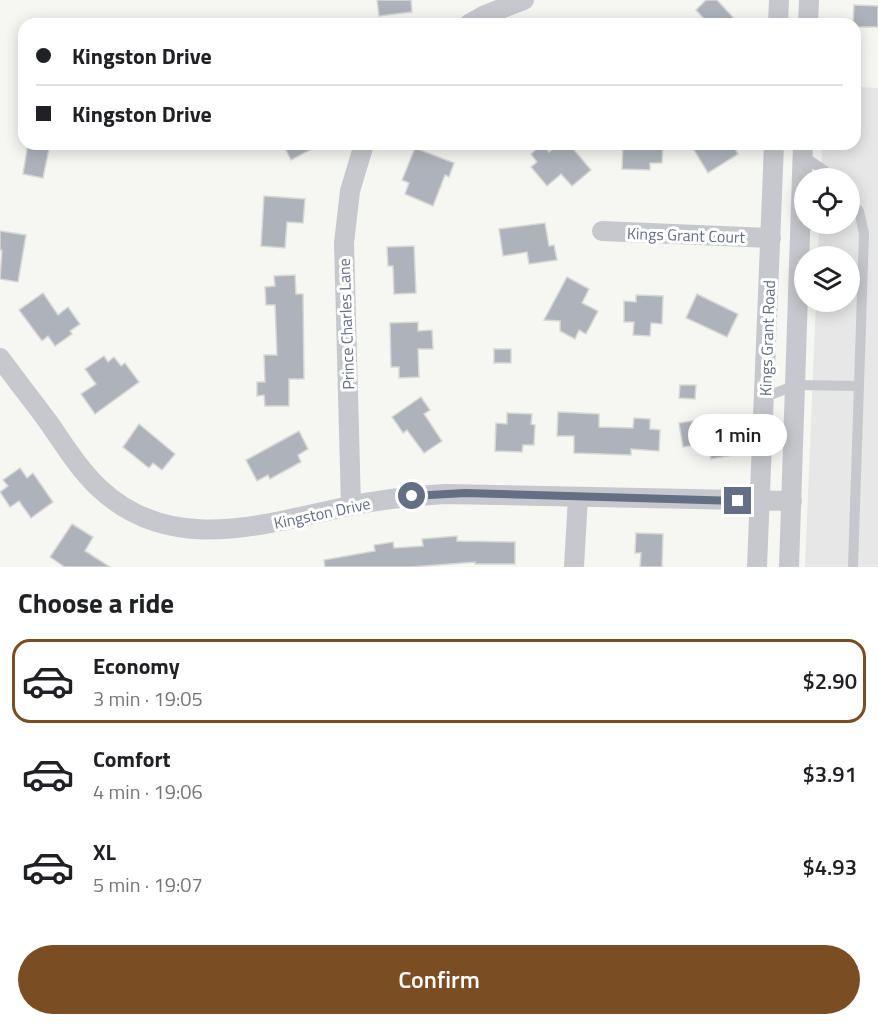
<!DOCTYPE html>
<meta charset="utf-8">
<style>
:root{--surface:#fff;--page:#f6f6f6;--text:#202124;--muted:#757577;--line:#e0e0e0;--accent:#7a4d23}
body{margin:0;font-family:"Titillium Web",sans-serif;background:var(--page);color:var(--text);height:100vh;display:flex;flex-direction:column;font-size:22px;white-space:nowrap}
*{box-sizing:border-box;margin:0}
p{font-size:20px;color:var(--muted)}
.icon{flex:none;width:33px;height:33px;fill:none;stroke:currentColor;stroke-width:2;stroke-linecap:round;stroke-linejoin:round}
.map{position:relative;height:567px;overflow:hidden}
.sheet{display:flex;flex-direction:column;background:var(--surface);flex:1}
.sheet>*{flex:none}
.top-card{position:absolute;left:18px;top:18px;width:843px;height:132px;border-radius:18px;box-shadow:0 3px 15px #0003;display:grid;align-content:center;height:132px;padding:0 18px;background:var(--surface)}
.controls{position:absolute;left:794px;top:168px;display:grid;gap:12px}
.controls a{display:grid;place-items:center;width:66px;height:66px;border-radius:50%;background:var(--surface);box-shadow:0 3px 15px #0003;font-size:30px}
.end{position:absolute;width:27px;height:27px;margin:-14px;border:8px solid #646e85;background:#fff;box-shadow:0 0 0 3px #fff}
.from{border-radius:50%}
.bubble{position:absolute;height:42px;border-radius:21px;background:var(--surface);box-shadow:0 3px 15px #0003;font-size:20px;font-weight:600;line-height:42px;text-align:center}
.top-card b{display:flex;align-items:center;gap:21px;height:57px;font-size:22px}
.top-card b+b{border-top:2px solid var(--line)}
.top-card i{width:15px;height:15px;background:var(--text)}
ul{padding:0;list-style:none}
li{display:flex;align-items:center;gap:18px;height:84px;margin:0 12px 9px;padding:0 6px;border:3px solid transparent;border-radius:18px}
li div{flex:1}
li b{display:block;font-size:22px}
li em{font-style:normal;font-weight:600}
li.selected{border-color:var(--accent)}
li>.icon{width:54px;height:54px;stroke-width:1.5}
h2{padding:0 18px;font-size:27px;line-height:72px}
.cta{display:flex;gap:12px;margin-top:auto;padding:12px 18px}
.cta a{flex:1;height:69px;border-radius:36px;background:var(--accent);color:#fff;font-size:24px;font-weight:600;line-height:69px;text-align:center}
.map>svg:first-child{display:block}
.built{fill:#e6e7e6}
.building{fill:#aeb3bb;stroke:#d7d8d5;stroke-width:1.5}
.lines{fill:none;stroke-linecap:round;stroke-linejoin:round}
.service{stroke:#c6c8cd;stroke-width:10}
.minor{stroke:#c6c8cd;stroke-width:20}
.route{stroke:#646e85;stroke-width:8}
.labels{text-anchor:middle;stroke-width:6;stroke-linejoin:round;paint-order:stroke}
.street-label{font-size:16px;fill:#646e85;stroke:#fff}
</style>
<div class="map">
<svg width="878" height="567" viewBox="0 0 878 567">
<rect width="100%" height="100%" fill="#f6f6f3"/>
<path class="built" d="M 855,87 L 878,88 L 878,567 L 805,567 L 816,302 L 849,302 L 849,256 L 818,256 L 819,224 L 849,224 L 849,178 L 821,178 L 822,144 L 855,144 Z"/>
<g class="building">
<path d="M 377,0 L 411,0 L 412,12 L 379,16 Z"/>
<path d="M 706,0 L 717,0 L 739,24 L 709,24 L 696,10 Z"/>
<path d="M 854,5 L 878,6 L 878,27 L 855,27 L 853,24 Z"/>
<path d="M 28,144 L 50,144 L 43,178 L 23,174 Z"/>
<path d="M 283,144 L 321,144 L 291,160 Z"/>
<path d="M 542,144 L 549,152 L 559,144 L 569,144 L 591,170 L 572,186 L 561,174 L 547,186 L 531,167 L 537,162 L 531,154 Z"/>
<path d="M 623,144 L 663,144 L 662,163 L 650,163 L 650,170 L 622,169 Z"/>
<path d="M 703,144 L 732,144 L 738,154 L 708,173 L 694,150 Z"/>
<path d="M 415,148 L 454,163 L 449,177 L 445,175 L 433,206 L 405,194 L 409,183 L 402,180 Z"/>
<path d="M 264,196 L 305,199 L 303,223 L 287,222 L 285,248 L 261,246 Z"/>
<path d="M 545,223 L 549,246 L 554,245 L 557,260 L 529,264 L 527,252 L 503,256 L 499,229 Z"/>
<path d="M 0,231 L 26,235 L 18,282 L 0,279 L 2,250 L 0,250 Z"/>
<path d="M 414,246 L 416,293 L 394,294 L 393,266 L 388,266 L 387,247 Z"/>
<path d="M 295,275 L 296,294 L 303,294 L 304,379 L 289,379 L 289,406 L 265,406 L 264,395 L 257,396 L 257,382 L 265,382 L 264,355 L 277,355 L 275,305 L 266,305 L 265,287 L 275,286 L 274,276 Z"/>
<path d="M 567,277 L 589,289 L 582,303 L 598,311 L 586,334 L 579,330 L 575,339 L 560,331 L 560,321 L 544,320 Z"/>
<path d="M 43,293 L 58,315 L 68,307 L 80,324 L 70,331 L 72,334 L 55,346 L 48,336 L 42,341 L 19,310 Z"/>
<path d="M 697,294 L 738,314 L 727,337 L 686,318 Z"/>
<path d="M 636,295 L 663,296 L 662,324 L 651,323 L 650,336 L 633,335 L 634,322 L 624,322 L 624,301 L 636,302 Z"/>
<path d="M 418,322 L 418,331 L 432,330 L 433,349 L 418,349 L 419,377 L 399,378 L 399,367 L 391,367 L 390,323 Z"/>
<rect x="494" y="349" width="17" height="14"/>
<path d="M 104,356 L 108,362 L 114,357 L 121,366 L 125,363 L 139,382 L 95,414 L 81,394 L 96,384 L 85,369 Z"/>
<path d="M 680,385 L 696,385 L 695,399 L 679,398 Z"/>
<path d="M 421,397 L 430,410 L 424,414 L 442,441 L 424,453 L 407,430 L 403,433 L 392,417 Z"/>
<path d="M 558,412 L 599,414 L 599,427 L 633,428 L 634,418 L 650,419 L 650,429 L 660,430 L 659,451 L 631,449 L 631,455 L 574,453 L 574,436 L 557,436 Z"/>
<path d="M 507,413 L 532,414 L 531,424 L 535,425 L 534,445 L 523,445 L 522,452 L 495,451 L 496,423 L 507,424 Z"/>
<path d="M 727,415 L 734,455 L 711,459 L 708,443 L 683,447 L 679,423 Z"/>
<path d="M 139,424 L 175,454 L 162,470 L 153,463 L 149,468 L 123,447 Z"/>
<path d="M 299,431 L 308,449 L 298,455 L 301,462 L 270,479 L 268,475 L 257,481 L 246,460 Z"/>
<path d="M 20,468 L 27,478 L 33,473 L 53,502 L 31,518 L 19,501 L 10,507 L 0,492 L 8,486 L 3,480 Z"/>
<path d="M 72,524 L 93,537 L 85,551 L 110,567 L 65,567 L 50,557 Z"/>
<path d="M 636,533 L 663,534 L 662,567 L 640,567 L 641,553 L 635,553 Z"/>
<path d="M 457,536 L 457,541 L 515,542 L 515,564 L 475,564 L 475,562 L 411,567 L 325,567 L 324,560 L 375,551 L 374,545 L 393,542 L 394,548 L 423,546 L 422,539 Z"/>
</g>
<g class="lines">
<g class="service">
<path d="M 803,156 L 825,171 L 831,178"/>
<path d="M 849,200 L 859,211 L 864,233 L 853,567"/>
<path d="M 765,397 L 796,385 L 859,386"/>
</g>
<g class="minor">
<path d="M 469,24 L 485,15 L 524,0"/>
<path d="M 778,24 L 779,0"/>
<path d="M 808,24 L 809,0"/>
<path d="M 602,231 L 771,238"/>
<path d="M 0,358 C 16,380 33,401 49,423 C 65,446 79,469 99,488 C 172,557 266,523 350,506 C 382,499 413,496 445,494 L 792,501"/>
<path d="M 351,506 L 344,243 L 350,191 L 364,144"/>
<path d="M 574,567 L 578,497"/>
<path d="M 757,567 L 774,144"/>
<path d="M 789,567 L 803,144"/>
</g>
</g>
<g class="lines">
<path class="route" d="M 412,496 L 465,493 L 738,501"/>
</g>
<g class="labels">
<g class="street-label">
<text transform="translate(686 235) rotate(2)" y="6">Kings Grant Court</text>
<text transform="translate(346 324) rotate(-92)" y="6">Prince Charles Lane</text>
<text transform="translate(767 338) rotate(-88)" y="6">Kings Grant Road</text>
<text transform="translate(322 513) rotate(-12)" y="6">Kingston Drive</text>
</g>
</g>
</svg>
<div class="controls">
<a><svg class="icon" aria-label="locate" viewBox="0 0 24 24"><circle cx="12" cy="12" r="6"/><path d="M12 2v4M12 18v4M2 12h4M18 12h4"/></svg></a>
<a><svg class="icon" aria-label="layers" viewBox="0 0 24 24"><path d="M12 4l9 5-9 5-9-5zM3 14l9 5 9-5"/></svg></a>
</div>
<i class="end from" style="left:412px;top:496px"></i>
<i class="end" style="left:738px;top:501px"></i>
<div class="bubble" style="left:688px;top:414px;width:99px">1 min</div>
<div class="top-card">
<b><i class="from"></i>Kingston Drive</b>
<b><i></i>Kingston Drive</b>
</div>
</div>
<section class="sheet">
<h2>Choose a ride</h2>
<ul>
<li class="selected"><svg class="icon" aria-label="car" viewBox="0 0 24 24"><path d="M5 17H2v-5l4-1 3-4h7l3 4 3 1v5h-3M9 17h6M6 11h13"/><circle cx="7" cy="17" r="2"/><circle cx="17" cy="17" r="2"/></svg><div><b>Economy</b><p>3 min · 19:05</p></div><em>$2.90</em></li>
<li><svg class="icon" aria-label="car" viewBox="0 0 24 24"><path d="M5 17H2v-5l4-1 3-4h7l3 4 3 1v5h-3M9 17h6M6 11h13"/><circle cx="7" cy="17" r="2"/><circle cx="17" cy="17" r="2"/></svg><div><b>Comfort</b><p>4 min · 19:06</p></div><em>$3.91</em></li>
<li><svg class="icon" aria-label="car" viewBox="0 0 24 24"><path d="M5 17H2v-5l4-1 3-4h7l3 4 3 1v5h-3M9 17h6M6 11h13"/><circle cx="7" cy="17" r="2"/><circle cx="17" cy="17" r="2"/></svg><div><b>XL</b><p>5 min · 19:07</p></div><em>$4.93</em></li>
</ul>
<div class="cta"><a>Confirm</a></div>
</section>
